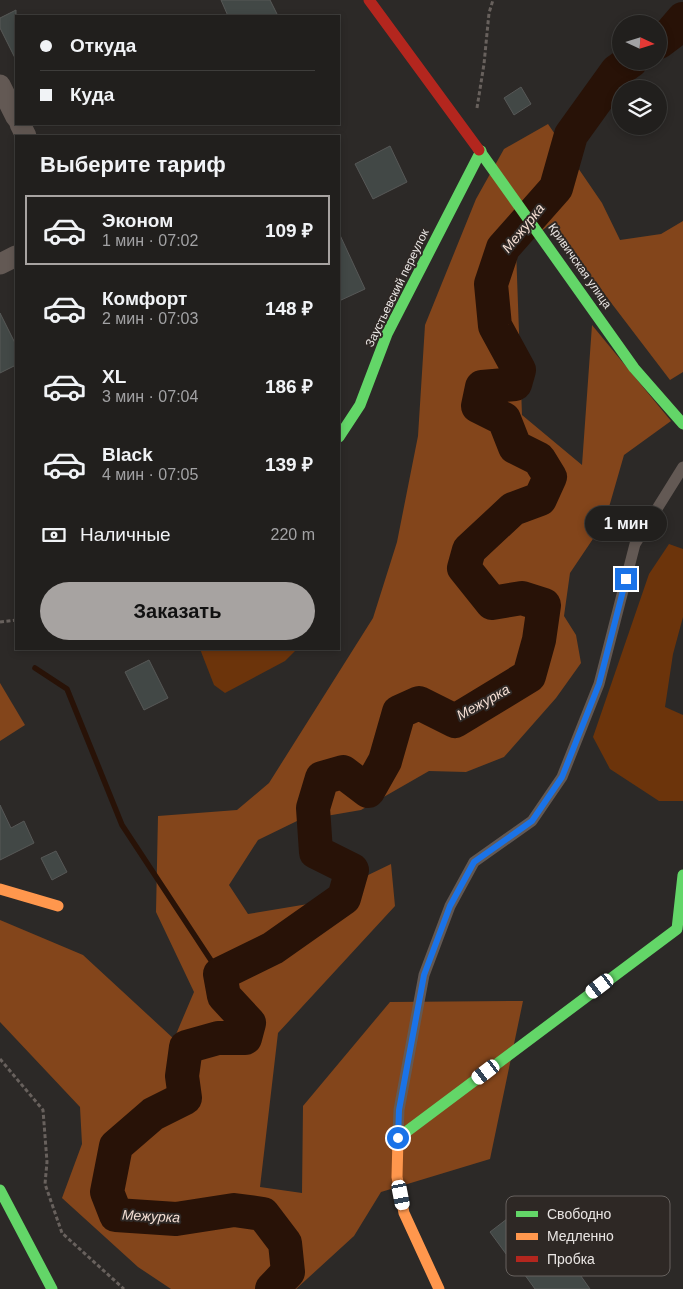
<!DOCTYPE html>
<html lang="ru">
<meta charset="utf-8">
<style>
:root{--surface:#211f1d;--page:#292726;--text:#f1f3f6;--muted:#a2a2a4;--line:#3e3d3b;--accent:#a7a3a1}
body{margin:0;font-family:Helvetica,sans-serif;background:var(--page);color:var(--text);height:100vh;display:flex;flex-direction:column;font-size:19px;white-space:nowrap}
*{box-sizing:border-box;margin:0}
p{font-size:16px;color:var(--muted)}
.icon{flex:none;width:28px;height:28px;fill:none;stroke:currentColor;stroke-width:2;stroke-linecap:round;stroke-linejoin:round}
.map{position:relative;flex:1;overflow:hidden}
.sheet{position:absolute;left:15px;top:135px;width:325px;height:515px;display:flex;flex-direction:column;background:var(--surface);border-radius:0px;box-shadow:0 2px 8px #0003,0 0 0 1px var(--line)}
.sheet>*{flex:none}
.guide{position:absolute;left:15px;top:15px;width:325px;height:110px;border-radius:0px;box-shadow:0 2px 8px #0003,0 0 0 1px var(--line);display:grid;align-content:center;height:110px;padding:0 25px;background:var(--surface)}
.needle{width:32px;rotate:94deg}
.controls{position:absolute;left:612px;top:15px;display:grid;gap:10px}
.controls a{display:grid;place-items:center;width:55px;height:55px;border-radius:50%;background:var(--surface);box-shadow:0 2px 8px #0003,0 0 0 1px var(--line);font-size:25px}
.end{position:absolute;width:22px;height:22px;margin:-11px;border:6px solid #1a73e8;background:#fff;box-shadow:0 0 0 2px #fff}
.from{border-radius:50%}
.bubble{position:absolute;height:35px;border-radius:18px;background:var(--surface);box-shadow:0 2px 8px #0003,0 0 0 1px var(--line);font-size:16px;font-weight:700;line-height:35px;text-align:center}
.car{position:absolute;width:15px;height:30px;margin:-15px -8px;border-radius:6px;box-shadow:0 0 4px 1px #0007;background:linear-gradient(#fff 24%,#345 0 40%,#fff 0 76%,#345 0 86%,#fff 0)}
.guide b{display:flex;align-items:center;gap:18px;height:48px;font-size:19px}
.guide b+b{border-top:1px solid var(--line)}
.guide i{width:12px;height:12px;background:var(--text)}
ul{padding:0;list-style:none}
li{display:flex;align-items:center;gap:15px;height:70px;margin:0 10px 8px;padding:0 15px;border:2px solid transparent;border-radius:0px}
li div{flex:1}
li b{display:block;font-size:19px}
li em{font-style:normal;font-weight:700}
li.current{border-color:var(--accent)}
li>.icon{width:45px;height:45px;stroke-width:1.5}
h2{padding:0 25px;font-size:22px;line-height:60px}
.pay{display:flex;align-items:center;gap:12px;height:55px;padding:0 25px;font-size:19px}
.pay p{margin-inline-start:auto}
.primary-button{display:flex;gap:10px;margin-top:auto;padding:10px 25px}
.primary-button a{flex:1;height:58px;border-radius:30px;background:var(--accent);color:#111;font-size:20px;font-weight:700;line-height:58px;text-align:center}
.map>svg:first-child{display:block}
.green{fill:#6c340b}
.forest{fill:#83451b}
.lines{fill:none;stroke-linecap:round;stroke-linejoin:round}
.stream{stroke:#281207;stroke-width:5.5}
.river{stroke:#281207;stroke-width:34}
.building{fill:#424846;stroke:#575857}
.path{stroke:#68615d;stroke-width:3;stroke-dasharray:4 2.5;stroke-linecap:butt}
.lane{stroke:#635954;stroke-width:11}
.street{stroke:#635954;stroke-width:21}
.fast{stroke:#63d668;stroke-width:11}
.slow{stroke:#ff974d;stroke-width:11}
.jam{stroke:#b3261e;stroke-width:11}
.route{stroke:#1a73e8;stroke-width:6}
.labels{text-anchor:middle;stroke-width:4;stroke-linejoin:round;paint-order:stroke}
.street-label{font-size:12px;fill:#e9e5e3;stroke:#2e2825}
.water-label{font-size:14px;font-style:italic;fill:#f5dfd4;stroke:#2e2825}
.key{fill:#2e2825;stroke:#66615e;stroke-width:1}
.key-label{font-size:14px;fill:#e9e5e3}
</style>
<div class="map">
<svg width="683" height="1289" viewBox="0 0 683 1289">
<rect width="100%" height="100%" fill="#2c2927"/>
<g class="green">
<path d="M 669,544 L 683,549 L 683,617 L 673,654 L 665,707 L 683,715 L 683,801 L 659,801 L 610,769 L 593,737 L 649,574 Z"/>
<path d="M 200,649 L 297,649 L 285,661 L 225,693 L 214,685 Z"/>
</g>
<g class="forest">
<path d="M 548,124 L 602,203 L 620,240 L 661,234 L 683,221 L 683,372 L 670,380 L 551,224 L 516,249 L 522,415 L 582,465 L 592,325 L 671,421 L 624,455 L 605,521 L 570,573 L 564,616 L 576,635 L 581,663 L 556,698 L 504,757 L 466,772 L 429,771 L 361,810 L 297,821 L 258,840 L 229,885 L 248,914 L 308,904 L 391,864 L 395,906 L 278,1033 L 260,1187 L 302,1193 L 303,1106 L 390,1002 L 523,1001 L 490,1159 L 381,1192 L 354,1236 L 296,1289 L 171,1289 L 138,1267 L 62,1198 L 82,1144 L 80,1107 L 0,1022 L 0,920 L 83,955 L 174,1039 L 194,992 L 156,912 L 158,816 L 237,810 L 269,783 L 373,618 L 397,542 L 418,436 L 425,325 L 476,199 L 504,149 Z"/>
<path d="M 0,683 L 25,725 L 0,741 Z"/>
</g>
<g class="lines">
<path class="stream" d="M 35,668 L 67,689 L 122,825 L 220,974"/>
<g class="river">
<path d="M 659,42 L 671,33 L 683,19"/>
<path d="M 272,1289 L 288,1272 L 285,1243 L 263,1214 L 234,1210 L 176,1219 L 116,1215 L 107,1192 L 116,1146 L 153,1114 L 185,1098 L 182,1076 L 186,1047 L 218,1038 L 245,1038 L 249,1023 L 224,996 L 220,974 L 273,948 L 344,898 L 352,870 L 316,852 L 313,808 L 322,778 L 343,772 L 368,791 L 385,761 L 399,712 L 419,703 L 455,721 L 529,676 L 539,640 L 544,605 L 522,598 L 492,603 L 464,568 L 469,550 L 513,509 L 540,499 L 550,477 L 539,459 L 515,447 L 504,419 L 478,406 L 482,387 L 515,384 L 519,370 L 495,326 L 491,284 L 503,248 L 556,188 L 571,135 L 617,71 L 631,61"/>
</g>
</g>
<g class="building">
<path d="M 221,0 L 270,0 L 278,16 L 228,16 Z"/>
<path d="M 16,10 L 16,60 L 0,28 L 0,18 Z"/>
<path d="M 521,87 L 531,104 L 514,115 L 504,98 Z"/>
<path d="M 390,146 L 407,182 L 373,199 L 355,164 Z"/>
<path d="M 339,233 L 365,289 L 339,301 Z"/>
<path d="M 0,313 L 16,345 L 16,365 L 0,373 Z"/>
<path d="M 149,660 L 168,698 L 144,710 L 125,672 Z"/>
<path d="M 0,805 L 11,828 L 24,821 L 34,843 L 0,860 Z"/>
<path d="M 56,851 L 67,872 L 52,880 L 41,858 Z"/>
<path d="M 520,1209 L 561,1264 L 569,1259 L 590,1289 L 535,1289 L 522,1271 L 520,1273 L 490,1232 Z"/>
</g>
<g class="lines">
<g class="path">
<path d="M 477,108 L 484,64 L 489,13 L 493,0"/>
<path d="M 0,622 L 16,620"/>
<path d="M 0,1059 L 43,1110 L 47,1162 L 45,1184 L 62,1233 L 124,1289"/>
</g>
<path class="lane" d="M 398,1134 L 399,1110 L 424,975 L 450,906 L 474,862 L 532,821 L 562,777 L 599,684 L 635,544 L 683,467"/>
<g class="street">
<path d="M 0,85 L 16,117"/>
<path d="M 20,124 L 26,136"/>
<path d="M 0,264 L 16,256"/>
</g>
<g class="fast">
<path d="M 479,150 L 634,368 L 683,424"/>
<path d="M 339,437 L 360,405 L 387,334 L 481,151"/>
<path d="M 402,1135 L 677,929 L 683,875"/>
<path d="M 0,1190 L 52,1289"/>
</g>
<g class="slow">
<path d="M 0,889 L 58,906"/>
<path d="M 402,1135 L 398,1138 L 397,1177 L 404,1213 L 439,1289"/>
</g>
<path class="jam" d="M 369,0 L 479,150"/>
</g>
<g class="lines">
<path class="route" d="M 398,1138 L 399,1110 L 424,975 L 450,906 L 474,862 L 532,821 L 562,777 L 599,684 L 626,579"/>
</g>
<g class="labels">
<g class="street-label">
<text transform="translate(580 266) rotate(55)" y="4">Кривичская улица</text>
<text transform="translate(397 288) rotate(-64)" y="4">Заустьевский переулок</text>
</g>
<g class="water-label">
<text transform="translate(523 228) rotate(-51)" y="5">Межурка</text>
<text transform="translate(483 702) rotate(-29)" y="5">Межурка</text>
<text transform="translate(151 1216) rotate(3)" y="5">Межурка</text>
</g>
</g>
<rect x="506" y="1196" width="164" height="80" rx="8" class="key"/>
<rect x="516" y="1211" width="22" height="6" fill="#63d668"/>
<rect x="516" y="1233" width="22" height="7" fill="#ff974d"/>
<rect x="516" y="1256" width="22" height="6" fill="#b3261e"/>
<g class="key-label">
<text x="547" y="1219">Свободно</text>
<text x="547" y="1241">Медленно</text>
<text x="547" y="1264">Пробка</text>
</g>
</svg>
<div class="controls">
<a><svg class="needle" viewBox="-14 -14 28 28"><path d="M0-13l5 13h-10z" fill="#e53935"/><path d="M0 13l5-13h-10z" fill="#a2a2a4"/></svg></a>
<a><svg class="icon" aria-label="layers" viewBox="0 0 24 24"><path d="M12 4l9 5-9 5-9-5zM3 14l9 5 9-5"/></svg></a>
</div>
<i class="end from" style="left:398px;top:1138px"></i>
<i class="end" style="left:626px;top:579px"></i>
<div class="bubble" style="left:585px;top:506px;width:82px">1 мин</div>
<i class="car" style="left:600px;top:986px;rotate:233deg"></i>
<i class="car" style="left:486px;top:1072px;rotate:233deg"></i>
<i class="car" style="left:401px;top:1195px;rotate:169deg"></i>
<div class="guide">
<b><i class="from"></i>Откуда</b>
<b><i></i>Куда</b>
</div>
<section class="sheet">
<h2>Выберите тариф</h2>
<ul>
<li class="current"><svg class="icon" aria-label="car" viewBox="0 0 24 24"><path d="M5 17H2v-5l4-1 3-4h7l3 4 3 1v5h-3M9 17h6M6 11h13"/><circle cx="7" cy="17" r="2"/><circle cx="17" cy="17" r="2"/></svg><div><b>Эконом</b><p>1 мин · 07:02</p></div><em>109 ₽</em></li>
<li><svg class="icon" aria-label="car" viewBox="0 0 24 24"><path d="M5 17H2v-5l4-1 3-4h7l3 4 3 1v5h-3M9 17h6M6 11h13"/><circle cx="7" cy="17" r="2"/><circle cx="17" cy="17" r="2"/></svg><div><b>Комфорт</b><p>2 мин · 07:03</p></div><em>148 ₽</em></li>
<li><svg class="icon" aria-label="car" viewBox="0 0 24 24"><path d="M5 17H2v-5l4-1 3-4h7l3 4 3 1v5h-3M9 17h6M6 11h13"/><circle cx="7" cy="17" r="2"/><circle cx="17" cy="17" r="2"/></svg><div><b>XL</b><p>3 мин · 07:04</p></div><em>186 ₽</em></li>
<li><svg class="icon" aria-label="car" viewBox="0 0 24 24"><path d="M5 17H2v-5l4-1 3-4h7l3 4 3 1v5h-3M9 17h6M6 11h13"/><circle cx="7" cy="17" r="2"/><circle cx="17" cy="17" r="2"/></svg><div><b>Black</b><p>4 мин · 07:05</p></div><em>139 ₽</em></li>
</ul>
<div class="pay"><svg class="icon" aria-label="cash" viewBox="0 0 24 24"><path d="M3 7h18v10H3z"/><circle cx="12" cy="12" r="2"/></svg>Наличные<p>220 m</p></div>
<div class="primary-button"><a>Заказать</a></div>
</section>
</div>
